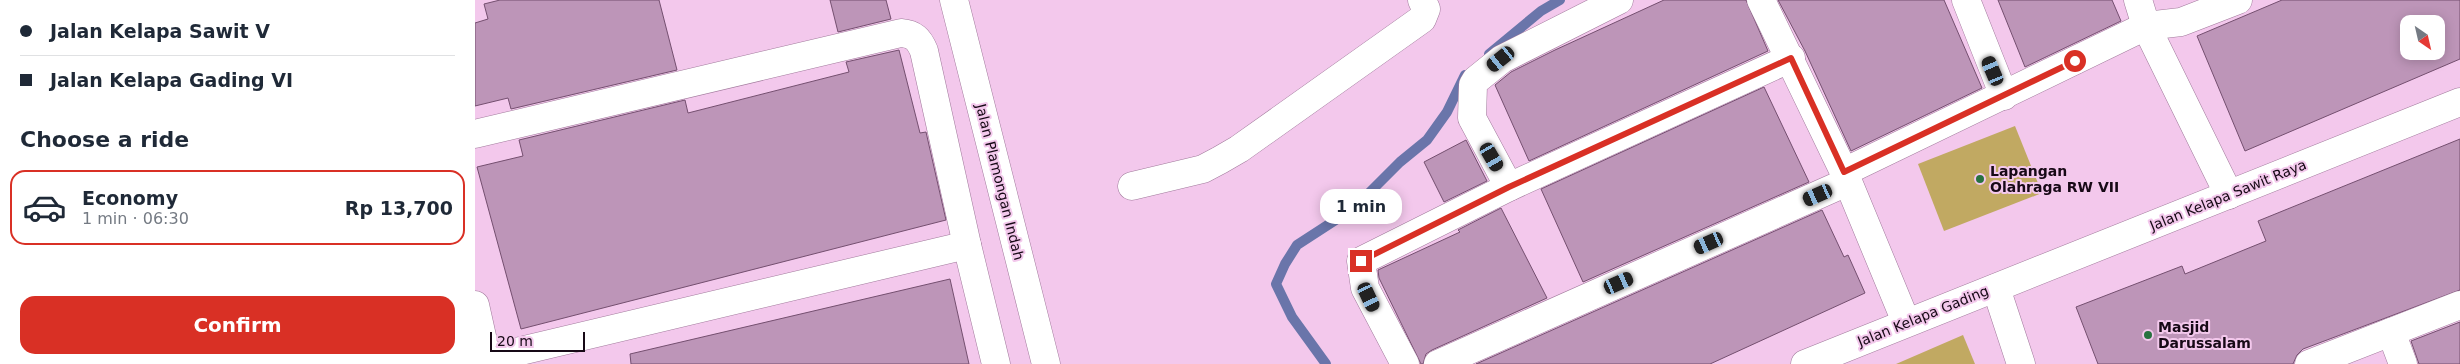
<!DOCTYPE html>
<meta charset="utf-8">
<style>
:root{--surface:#fff;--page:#f2f2f3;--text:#1f2937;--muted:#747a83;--line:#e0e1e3;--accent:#d93025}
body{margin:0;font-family:"DejaVu Sans",sans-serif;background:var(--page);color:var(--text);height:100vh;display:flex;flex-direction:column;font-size:19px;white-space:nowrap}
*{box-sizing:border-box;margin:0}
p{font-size:16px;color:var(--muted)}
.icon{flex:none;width:28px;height:28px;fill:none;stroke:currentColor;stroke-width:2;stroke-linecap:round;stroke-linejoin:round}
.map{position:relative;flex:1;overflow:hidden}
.panel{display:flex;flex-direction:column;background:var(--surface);width:475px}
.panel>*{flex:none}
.top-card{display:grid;align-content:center;height:110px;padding:0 20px;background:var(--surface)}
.needle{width:32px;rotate:146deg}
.buttons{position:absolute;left:1925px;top:15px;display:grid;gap:10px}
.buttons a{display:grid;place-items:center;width:45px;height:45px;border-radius:10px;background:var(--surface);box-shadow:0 2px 12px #0003;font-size:25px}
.scale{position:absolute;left:15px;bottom:12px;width:95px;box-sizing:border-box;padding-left:5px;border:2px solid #170916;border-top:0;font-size:14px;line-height:18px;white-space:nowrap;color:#170916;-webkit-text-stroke:4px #f3c8ec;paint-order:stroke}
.end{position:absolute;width:22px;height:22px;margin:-11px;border:6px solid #d93025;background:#fff;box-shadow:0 0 0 2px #fff}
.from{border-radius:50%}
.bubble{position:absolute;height:35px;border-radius:15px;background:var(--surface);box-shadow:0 2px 12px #0003;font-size:16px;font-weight:700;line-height:35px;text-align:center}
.car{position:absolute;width:15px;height:30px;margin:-15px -8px;border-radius:6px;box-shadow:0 0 4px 1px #0007;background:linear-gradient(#222 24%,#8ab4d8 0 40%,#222 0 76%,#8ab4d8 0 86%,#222 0)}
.top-card b{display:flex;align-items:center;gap:18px;height:48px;font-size:19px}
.top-card b+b{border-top:1px solid var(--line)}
.top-card i{width:12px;height:12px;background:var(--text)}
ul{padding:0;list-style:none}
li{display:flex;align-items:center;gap:15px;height:75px;margin:0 10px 8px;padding:0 10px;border:2px solid transparent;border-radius:15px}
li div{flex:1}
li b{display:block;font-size:19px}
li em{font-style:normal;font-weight:700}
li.current{border-color:var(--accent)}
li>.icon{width:45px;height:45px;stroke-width:1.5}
h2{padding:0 20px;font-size:22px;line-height:60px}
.button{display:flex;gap:10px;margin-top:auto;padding:10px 20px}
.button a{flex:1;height:58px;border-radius:15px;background:var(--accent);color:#fff;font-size:20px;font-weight:700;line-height:58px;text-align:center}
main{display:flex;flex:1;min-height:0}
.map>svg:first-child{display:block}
.green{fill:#c1a962}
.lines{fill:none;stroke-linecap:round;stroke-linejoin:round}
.stream{stroke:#6a75aa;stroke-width:10}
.building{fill:#bd95b8;stroke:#744f6f;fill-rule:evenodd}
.street-casing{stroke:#a17a9c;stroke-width:29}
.street{stroke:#fff;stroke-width:28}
.route{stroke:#d93025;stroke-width:6}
.poi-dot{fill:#287240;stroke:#f3c8ec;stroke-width:2}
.labels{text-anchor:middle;stroke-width:4;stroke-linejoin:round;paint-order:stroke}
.poi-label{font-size:14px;font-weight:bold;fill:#170916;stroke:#f3c8ec;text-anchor:start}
.street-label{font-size:14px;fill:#170916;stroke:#f3c8ec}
</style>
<main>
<section class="panel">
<div class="top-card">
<b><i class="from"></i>Jalan Kelapa Sawit V</b>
<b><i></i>Jalan Kelapa Gading VI</b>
</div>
<h2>Choose a ride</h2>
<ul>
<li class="current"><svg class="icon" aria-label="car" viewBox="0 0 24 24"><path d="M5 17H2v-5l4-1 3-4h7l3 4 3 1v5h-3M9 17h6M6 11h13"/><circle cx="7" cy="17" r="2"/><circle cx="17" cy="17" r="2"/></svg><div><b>Economy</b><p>1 min · 06:30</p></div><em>Rp 13,700</em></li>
</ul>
<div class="button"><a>Confirm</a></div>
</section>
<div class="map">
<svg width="1985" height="364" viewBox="0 0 1985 364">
<rect width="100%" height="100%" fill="#f3c8ec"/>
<g class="green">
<path d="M 1540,126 L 1567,193 L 1469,231 L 1443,164 Z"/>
<path d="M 1488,335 L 1500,364 L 1421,364 Z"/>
</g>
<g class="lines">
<g class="stream">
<path d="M 1014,54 L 1066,11 L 1085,0"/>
<path d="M 851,364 L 817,317 L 801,284 L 810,264 L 822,245 L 879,208 L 925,162 L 952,140 L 972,112 L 990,75"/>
</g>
</g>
<g class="building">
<path d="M 25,0 L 184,0 L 202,70 L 36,109 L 33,98 L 0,106 L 0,23 L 13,19 L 9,4 Z"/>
<path d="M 355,0 L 411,0 L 416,19 L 363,32 Z"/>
<path d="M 1189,0 L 1271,0 L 1293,51 L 1054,161 L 1020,85 L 1036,72 L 1080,50 Z"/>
<path d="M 1303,0 L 1469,0 L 1507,88 L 1376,151 L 1330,51 Z"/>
<path d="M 1523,0 L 1637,0 L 1646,21 L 1550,67 Z"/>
<path d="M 1807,0 L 1985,0 L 1985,59 L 1770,151 L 1722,36 ZM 1934,24 L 1961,24 L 1961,51 L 1934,51 Z"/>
<path d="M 424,50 L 445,133 L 451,132 L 471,220 L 46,329 L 2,167 L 48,156 L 44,140 L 210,100 L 213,113 L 374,72 L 371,62 Z"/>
<path d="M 1289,87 L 1334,182 L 1108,282 L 1066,189 Z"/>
<path d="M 1985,139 L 1985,290 L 1828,349 L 1822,355 L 1818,364 L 1623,364 L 1601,307 L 1707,266 L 1710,274 L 1791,241 L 1783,221 Z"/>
<path d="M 991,140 L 1012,181 L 969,202 L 949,162 Z"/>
<path d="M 1026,208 L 1072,298 L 957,350 L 951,354 L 948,364 L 946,364 L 904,278 L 903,270 L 985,232 L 983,230 Z"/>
<path d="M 1347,210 L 1369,257 L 1373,255 L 1390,293 L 1235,364 L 1001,364 Z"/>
<path d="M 475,279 L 494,364 L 156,364 L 155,354 Z"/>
<path d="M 1985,322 L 1985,364 L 1944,364 L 1936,341 Z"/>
</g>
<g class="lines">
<g class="street-casing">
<g id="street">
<path d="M 479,0 L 571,364"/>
<path d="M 1286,0 L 1369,172 L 1431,322"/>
<path d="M 1491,0 L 1529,96"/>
<path d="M 1663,0 L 1671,26 L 1754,195"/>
<path d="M 0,134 L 426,33 C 439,34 444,39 449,51 L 492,245 L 521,364"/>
<path d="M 1369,172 L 1671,26 L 1706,22 L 1763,0"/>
<path d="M 657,186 L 728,169 L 745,160 L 764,149 L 947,19 L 951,9 L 947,0"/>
<path d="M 1034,187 L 997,118 L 998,85 L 1001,80 L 1027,59 L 1144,0"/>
<path d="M 1521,288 L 1546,364"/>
<path d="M 0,305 L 12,359 L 492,245"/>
<path d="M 1916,332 L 1928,364"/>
<path d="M 930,364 L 890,288 L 886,261 L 1034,187 L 1316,58"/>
<path d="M 963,364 L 1372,182"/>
<path d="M 1330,364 L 1985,102"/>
<path d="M 1834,364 L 1985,305"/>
</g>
</g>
<use href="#street" class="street"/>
</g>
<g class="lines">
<path class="route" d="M 886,261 L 1034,187 L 1316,58 L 1369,172 L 1600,61"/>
</g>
<g class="poi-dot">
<circle cx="1505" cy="179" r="5"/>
<circle cx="1673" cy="335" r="5"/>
</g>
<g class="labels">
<g class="poi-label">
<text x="1515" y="176">Lapangan<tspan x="1515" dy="16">Olahraga RW VII</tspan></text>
<text x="1683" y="332">Masjid<tspan x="1683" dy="16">Darussalam</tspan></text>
</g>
<g class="street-label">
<text transform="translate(525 182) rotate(76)" y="5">Jalan Plamongan Indah</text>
<text transform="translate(1753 195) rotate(-22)" y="5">Jalan Kelapa Sawit Raya</text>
<text transform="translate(1448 316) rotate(-22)" y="5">Jalan Kelapa Gading</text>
</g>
</g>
</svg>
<div class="buttons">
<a><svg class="needle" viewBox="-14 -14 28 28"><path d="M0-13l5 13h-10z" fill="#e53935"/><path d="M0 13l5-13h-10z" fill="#747a83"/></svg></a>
</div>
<div class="scale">20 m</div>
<i class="end from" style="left:1600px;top:61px"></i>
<i class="end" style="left:886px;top:261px"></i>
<div class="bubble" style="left:845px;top:189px;width:82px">1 min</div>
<i class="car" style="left:1026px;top:59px;rotate:231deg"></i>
<i class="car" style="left:1518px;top:71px;rotate:337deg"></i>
<i class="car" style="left:1017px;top:157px;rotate:150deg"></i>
<i class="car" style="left:1343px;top:195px;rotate:246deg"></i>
<i class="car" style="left:1234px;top:243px;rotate:246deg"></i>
<i class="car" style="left:1144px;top:283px;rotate:66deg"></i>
<i class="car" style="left:894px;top:297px;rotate:155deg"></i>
</div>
</main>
